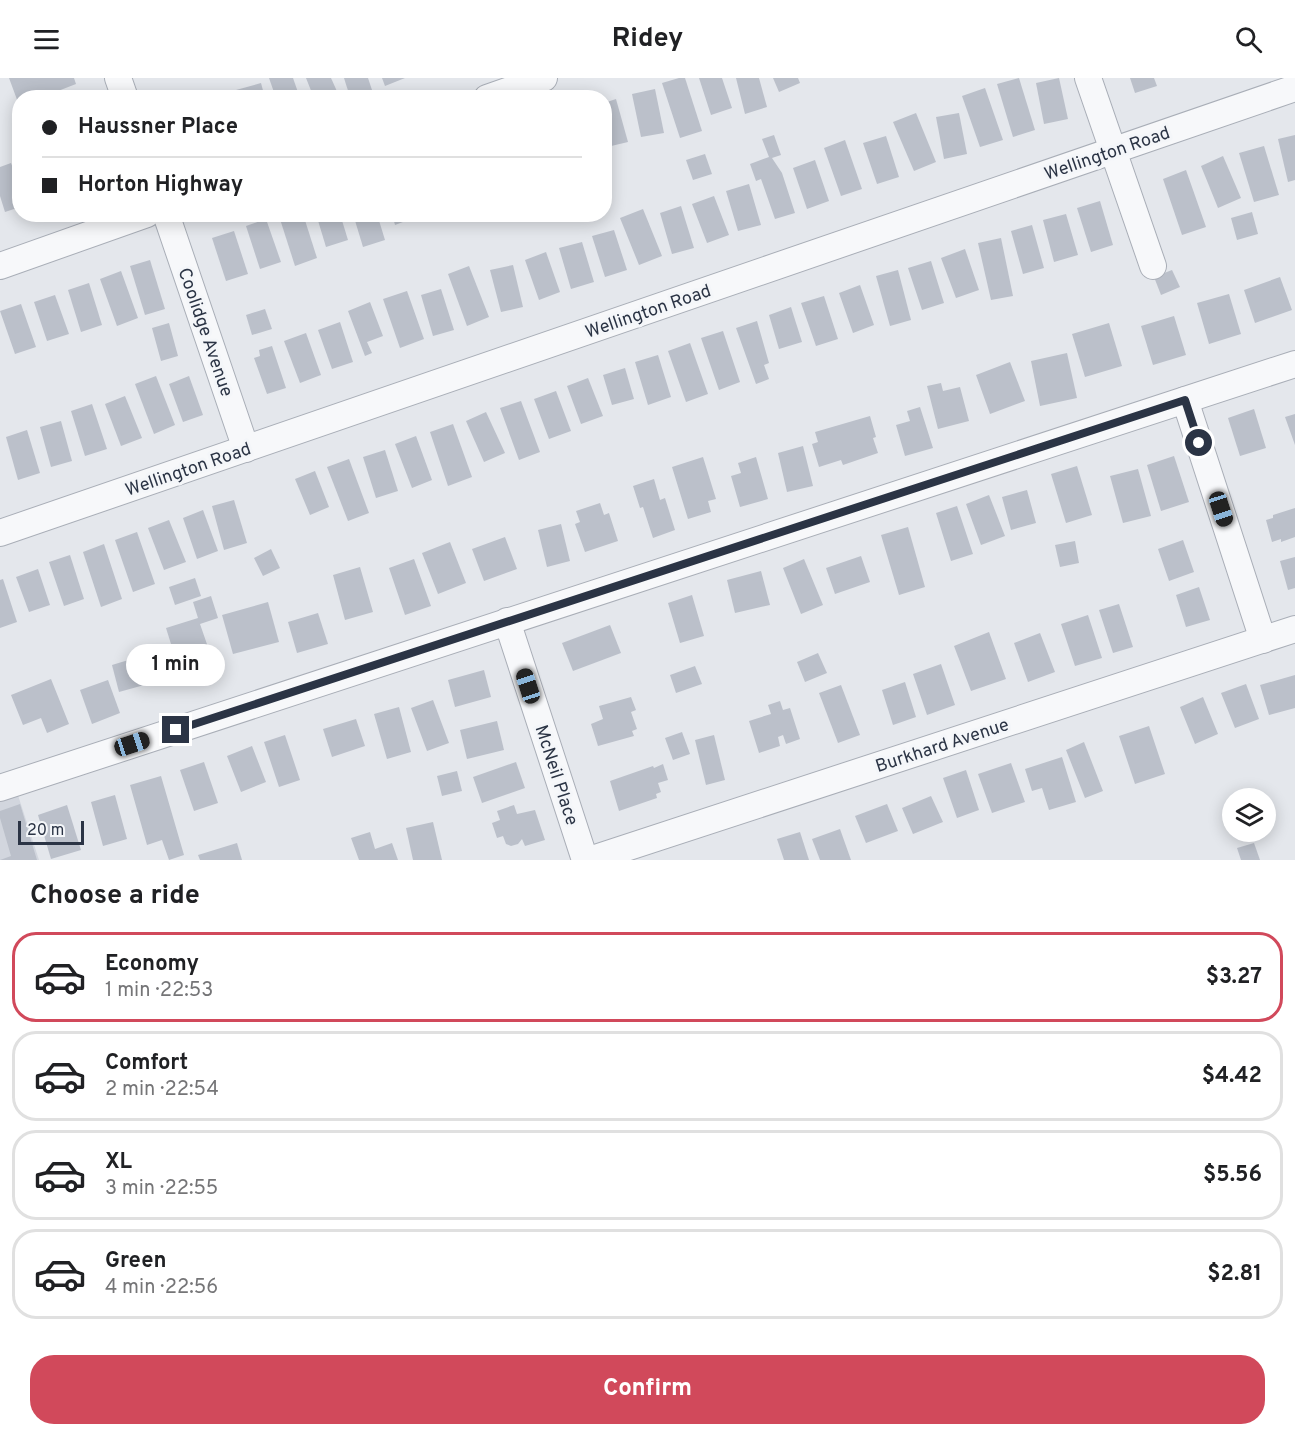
<!DOCTYPE html>
<meta charset="utf-8">
<style>
:root{--surface:#fff;--page:#f2f2f2;--text:#202124;--muted:#757577;--line:#e0e0e0;--accent:#d1495b}
body{margin:0;font-family:Overpass,sans-serif;background:var(--page);color:var(--text);height:100vh;display:flex;flex-direction:column;font-size:22px;white-space:nowrap}
*{box-sizing:border-box;margin:0}
p{font-size:20px;color:var(--muted)}
.icon{flex:none;width:33px;height:33px;fill:none;stroke:currentColor;stroke-width:2;stroke-linecap:round;stroke-linejoin:round}
.map{position:relative;height:782px;overflow:hidden}
.side{display:flex;flex-direction:column;background:var(--surface);flex:1}
.side>*{flex:none}
.top-card{position:absolute;left:12px;top:12px;width:600px;height:132px;border-radius:24px;box-shadow:0 3px 15px #0003;display:grid;align-content:center;height:132px;padding:0 30px;background:var(--surface)}
.fabs{position:absolute;left:1222px;top:710px;display:grid;gap:12px}
.fabs a{display:grid;place-items:center;width:54px;height:54px;border-radius:50%;background:var(--surface);box-shadow:0 3px 15px #0003;font-size:30px}
.scale{position:absolute;left:18px;bottom:15px;width:66px;box-sizing:border-box;padding-left:6px;border:3px solid #2b3445;border-top:0;font-size:16px;line-height:21px;white-space:nowrap;color:#2b3445;-webkit-text-stroke:4px #f4f6f9;paint-order:stroke}
.end{position:absolute;width:27px;height:27px;margin:-14px;border:8px solid #2b3445;background:#fff;box-shadow:0 0 0 3px #fff}
.from{border-radius:50%}
.bubble{position:absolute;height:42px;border-radius:21px;background:var(--surface);box-shadow:0 3px 15px #0003;font-size:20px;font-weight:700;line-height:42px;text-align:center}
.car{position:absolute;width:18px;height:36px;margin:-18px -9px;border-radius:8px;box-shadow:0 0 4px 2px #0007;background:linear-gradient(#222 24%,#8ab4d8 0 40%,#222 0 76%,#8ab4d8 0 86%,#222 0)}
.top-card b{display:flex;align-items:center;gap:21px;height:57px;font-size:22px}
.top-card b+b{border-top:2px solid var(--line)}
.top-card i{width:15px;height:15px;background:var(--text)}
ul{padding:0;list-style:none}
li{display:flex;align-items:center;gap:18px;height:90px;margin:0 12px 9px;padding:0 18px;border:3px solid var(--line);border-radius:24px}
li div{flex:1}
li b{display:block;font-size:22px}
li em{font-style:normal;font-weight:700}
li.selected{border-color:var(--accent)}
li>.icon{width:54px;height:54px;stroke-width:1.5}
h2{padding:0 30px;font-size:27px;line-height:72px}
.primary-button{display:flex;gap:12px;margin-top:auto;padding:12px 30px}
.primary-button a{flex:1;height:69px;border-radius:24px;background:var(--accent);color:#fff;font-size:24px;font-weight:700;line-height:69px;text-align:center}
header{display:flex;justify-content:space-between;align-items:center;height:78px;padding:0 30px;background:var(--surface);font-size:27px;font-weight:700}
.map>svg:first-child{display:block}
.built{fill:#d2d6de}
.building{fill:#bbc0ca}
.lines{fill:none;stroke-linecap:round;stroke-linejoin:round}
.minor-casing{stroke:#a9aeb7;stroke-width:28}
.minor{stroke:#f7f8fa;stroke-width:26}
.route{stroke:#2b3445;stroke-width:8}
.labels{text-anchor:middle;stroke-width:6;stroke-linejoin:round;paint-order:stroke}
.street-label{font-size:18px;fill:#2b3445;stroke:#f4f6f9}
</style>
<header><svg class="icon" aria-label="menu" viewBox="0 0 24 24"><path d="M4 6h16M4 12h16M4 18h16"/></svg>Ridey<svg class="icon" aria-label="search" viewBox="0 0 24 24"><circle cx="10" cy="10" r="6"/><path d="M15 15l6 6"/></svg></header>
<div class="map">
<svg width="1295" height="782" viewBox="0 0 1295 782">
<rect width="100%" height="100%" fill="#e4e7ec"/>
<path class="built" d="M 15,708 L 39,782 L 0,782 L 0,713 Z"/>
<g class="building">
<path d="M 9,0 L 74,0 L 76,6 L 40,20 L 20,20 L 19,27 Z"/>
<path d="M 269,0 L 293,0 L 300,20 L 276,20 Z"/>
<path d="M 306,0 L 331,0 L 340,20 L 314,20 Z"/>
<path d="M 344,0 L 368,0 L 372,12 L 350,19 Z"/>
<path d="M 382,0 L 405,0 L 385,8 Z"/>
<path d="M 679,0 L 685,0 L 702,53 L 680,60 L 662,5 Z"/>
<path d="M 699,0 L 722,0 L 732,30 L 711,37 Z"/>
<path d="M 736,0 L 759,0 L 767,29 L 745,36 Z"/>
<path d="M 773,0 L 798,0 L 800,5 L 779,14 Z"/>
<path d="M 1019,0 L 1035,52 L 1013,59 L 997,6 Z"/>
<path d="M 1059,0 L 1068,41 L 1044,46 L 1036,5 Z"/>
<path d="M 1130,0 L 1154,0 L 1157,8 L 1135,15 Z"/>
<path d="M 261,5 L 265,20 L 239,20 L 236,12 Z"/>
<path d="M 985,10 L 1003,62 L 980,69 L 962,18 Z"/>
<path d="M 655,11 L 664,55 L 641,59 L 632,16 Z"/>
<path d="M 616,21 L 628,64 L 607,69 L 604,61 L 604,25 Z"/>
<path d="M 916,35 L 936,84 L 914,93 L 893,44 Z"/>
<path d="M 959,35 L 967,76 L 944,81 L 936,39 Z"/>
<path d="M 774,57 L 781,77 L 772,80 L 782,95 L 795,135 L 775,141 L 761,101 L 756,103 L 750,86 L 769,79 L 762,61 Z"/>
<path d="M 1295,57 L 1295,102 L 1288,104 L 1278,61 Z"/>
<path d="M 886,58 L 899,99 L 877,106 L 863,65 Z"/>
<path d="M 845,62 L 862,111 L 841,118 L 824,70 Z"/>
<path d="M 1264,68 L 1279,117 L 1254,124 L 1239,75 Z"/>
<path d="M 705,76 L 712,96 L 693,102 L 686,82 Z"/>
<path d="M 1223,78 L 1241,120 L 1218,130 L 1201,88 Z"/>
<path d="M 815,82 L 829,123 L 807,131 L 793,90 Z"/>
<path d="M 11,85 L 20,110 L 20,129 L 5,134 L 0,118 L 0,89 Z"/>
<path d="M 1186,92 L 1206,149 L 1182,157 L 1163,101 Z"/>
<path d="M 749,106 L 761,147 L 738,153 L 726,113 Z"/>
<path d="M 714,118 L 729,157 L 707,165 L 692,126 Z"/>
<path d="M 1100,123 L 1113,167 L 1091,174 L 1077,130 Z"/>
<path d="M 681,128 L 694,170 L 672,176 L 660,135 Z"/>
<path d="M 643,131 L 662,178 L 639,187 L 620,140 Z"/>
<path d="M 1252,134 L 1258,156 L 1237,162 L 1231,140 Z"/>
<path d="M 284,136 L 303,136 L 317,180 L 295,188 L 279,138 Z"/>
<path d="M 316,136 L 340,136 L 348,162 L 326,169 Z"/>
<path d="M 353,136 L 377,136 L 385,162 L 363,169 Z"/>
<path d="M 392,136 L 415,136 L 416,139 L 395,147 Z"/>
<path d="M 1066,136 L 1078,177 L 1054,184 L 1043,142 Z"/>
<path d="M 266,141 L 281,184 L 260,191 L 246,148 Z"/>
<path d="M 1032,147 L 1044,190 L 1023,196 L 1011,153 Z"/>
<path d="M 614,152 L 627,192 L 605,199 L 592,158 Z"/>
<path d="M 234,153 L 248,196 L 226,203 L 212,160 Z"/>
<path d="M 1001,160 L 1013,218 L 991,222 L 978,165 Z"/>
<path d="M 582,164 L 594,204 L 571,211 L 559,170 Z"/>
<path d="M 965,171 L 979,212 L 956,220 L 941,180 Z"/>
<path d="M 546,174 L 560,214 L 539,222 L 525,182 Z"/>
<path d="M 150,182 L 165,231 L 145,237 L 130,188 Z"/>
<path d="M 931,183 L 944,225 L 922,232 L 908,190 Z"/>
<path d="M 513,187 L 523,229 L 501,234 L 490,192 Z"/>
<path d="M 469,188 L 489,239 L 467,248 L 448,196 Z"/>
<path d="M 898,192 L 911,242 L 890,248 L 876,198 Z"/>
<path d="M 1172,192 L 1180,209 L 1161,217 L 1154,199 Z"/>
<path d="M 121,193 L 138,240 L 117,248 L 100,201 Z"/>
<path d="M 1280,199 L 1292,232 L 1255,245 L 1244,212 Z"/>
<path d="M 89,205 L 102,247 L 81,254 L 68,212 Z"/>
<path d="M 860,207 L 874,247 L 853,255 L 839,215 Z"/>
<path d="M 441,211 L 454,252 L 433,258 L 421,217 Z"/>
<path d="M 407,213 L 424,261 L 400,270 L 383,221 Z"/>
<path d="M 1229,216 L 1241,256 L 1209,266 L 1197,225 Z"/>
<path d="M 55,217 L 69,256 L 47,263 L 34,224 Z"/>
<path d="M 824,218 L 838,261 L 816,268 L 801,225 Z"/>
<path d="M 370,224 L 383,258 L 367,264 L 372,275 L 365,278 L 348,233 Z"/>
<path d="M 21,226 L 36,269 L 15,276 L 0,233 Z"/>
<path d="M 791,229 L 802,264 L 779,271 L 769,237 Z"/>
<path d="M 265,231 L 272,251 L 252,257 L 246,237 Z"/>
<path d="M 1174,238 L 1186,277 L 1153,287 L 1141,248 Z"/>
<path d="M 757,243 L 769,285 L 764,287 L 769,301 L 756,306 L 736,250 Z"/>
<path d="M 340,244 L 353,284 L 332,291 L 318,252 Z"/>
<path d="M 169,245 L 178,278 L 161,283 L 152,250 Z"/>
<path d="M 1109,245 L 1122,288 L 1085,299 L 1072,256 Z"/>
<path d="M 723,253 L 740,304 L 719,312 L 701,260 Z"/>
<path d="M 306,255 L 321,297 L 300,305 L 284,263 Z"/>
<path d="M 690,265 L 708,316 L 686,324 L 668,273 Z"/>
<path d="M 272,268 L 286,310 L 267,316 L 254,280 L 260,278 L 259,272 Z"/>
<path d="M 1067,275 L 1077,320 L 1040,328 L 1031,283 Z"/>
<path d="M 658,277 L 671,319 L 648,327 L 635,284 Z"/>
<path d="M 1010,284 L 1025,323 L 990,336 L 976,297 Z"/>
<path d="M 625,290 L 634,321 L 612,327 L 603,297 Z"/>
<path d="M 156,298 L 175,347 L 154,356 L 135,306 Z"/>
<path d="M 189,298 L 203,337 L 183,344 L 169,306 Z"/>
<path d="M 588,300 L 603,338 L 581,346 L 567,308 Z"/>
<path d="M 941,305 L 943,313 L 960,309 L 969,343 L 938,351 L 927,308 Z"/>
<path d="M 556,313 L 571,353 L 549,361 L 534,321 Z"/>
<path d="M 125,318 L 142,360 L 121,368 L 105,326 Z"/>
<path d="M 521,323 L 540,374 L 519,382 L 500,330 Z"/>
<path d="M 92,326 L 107,371 L 85,378 L 71,333 Z"/>
<path d="M 920,329 L 933,370 L 905,378 L 896,347 L 910,343 L 907,333 Z"/>
<path d="M 1254,331 L 1266,370 L 1240,378 L 1228,340 Z"/>
<path d="M 486,334 L 505,375 L 484,384 L 466,343 Z"/>
<path d="M 1295,336 L 1295,367 L 1285,339 Z"/>
<path d="M 870,338 L 876,359 L 873,360 L 878,375 L 843,387 L 841,382 L 819,389 L 812,366 L 818,364 L 815,354 Z"/>
<path d="M 61,343 L 72,383 L 51,389 L 40,349 Z"/>
<path d="M 453,346 L 472,399 L 448,408 L 430,354 Z"/>
<path d="M 27,352 L 40,395 L 18,402 L 6,359 Z"/>
<path d="M 416,358 L 432,402 L 412,410 L 395,366 Z"/>
<path d="M 803,368 L 813,408 L 787,414 L 778,375 Z"/>
<path d="M 385,372 L 398,413 L 376,420 L 363,379 Z"/>
<path d="M 1174,378 L 1189,424 L 1161,433 L 1147,387 Z"/>
<path d="M 703,379 L 716,421 L 708,423 L 711,434 L 688,441 L 672,389 Z"/>
<path d="M 756,379 L 768,421 L 740,429 L 731,398 L 741,395 L 738,385 Z"/>
<path d="M 349,381 L 369,435 L 348,443 L 327,389 Z"/>
<path d="M 1077,388 L 1092,437 L 1066,445 L 1051,396 Z"/>
<path d="M 1138,391 L 1151,438 L 1123,445 L 1110,398 Z"/>
<path d="M 315,393 L 329,429 L 310,437 L 295,401 Z"/>
<path d="M 654,401 L 660,422 L 665,420 L 675,452 L 653,460 L 643,429 L 640,430 L 633,408 Z"/>
<path d="M 1027,412 L 1036,445 L 1011,452 L 1002,419 Z"/>
<path d="M 989,417 L 1005,458 L 981,467 L 966,426 Z"/>
<path d="M 234,422 L 247,465 L 224,472 L 212,428 Z"/>
<path d="M 600,425 L 604,437 L 609,435 L 618,463 L 585,474 L 575,446 L 580,444 L 576,433 Z"/>
<path d="M 957,428 L 973,476 L 951,483 L 936,435 Z"/>
<path d="M 1295,430 L 1295,459 L 1281,464 L 1281,461 L 1272,464 L 1266,442 L 1273,440 L 1273,437 Z"/>
<path d="M 203,432 L 218,473 L 197,481 L 183,440 Z"/>
<path d="M 169,442 L 186,484 L 164,492 L 148,450 Z"/>
<path d="M 561,446 L 570,483 L 547,489 L 538,452 Z"/>
<path d="M 908,449 L 925,509 L 899,517 L 881,457 Z"/>
<path d="M 137,454 L 155,506 L 133,514 L 115,462 Z"/>
<path d="M 505,459 L 517,491 L 484,503 L 472,471 Z"/>
<path d="M 1183,462 L 1194,494 L 1169,503 L 1158,471 Z"/>
<path d="M 1075,463 L 1079,485 L 1060,489 L 1055,467 Z"/>
<path d="M 450,464 L 466,505 L 438,516 L 422,475 Z"/>
<path d="M 104,466 L 122,521 L 101,529 L 83,474 Z"/>
<path d="M 271,471 L 280,490 L 263,498 L 254,480 Z"/>
<path d="M 70,477 L 84,521 L 64,528 L 49,484 Z"/>
<path d="M 861,478 L 870,504 L 835,516 L 826,490 Z"/>
<path d="M 1295,479 L 1295,510 L 1288,512 L 1280,483 Z"/>
<path d="M 414,481 L 431,528 L 405,537 L 389,490 Z"/>
<path d="M 804,481 L 823,527 L 801,536 L 783,490 Z"/>
<path d="M 360,489 L 373,534 L 345,542 L 333,497 Z"/>
<path d="M 38,491 L 50,527 L 29,534 L 16,499 Z"/>
<path d="M 761,493 L 770,527 L 735,535 L 727,502 Z"/>
<path d="M 195,500 L 201,518 L 175,527 L 169,509 Z"/>
<path d="M 3,501 L 17,544 L 0,550 L 0,502 Z"/>
<path d="M 1199,509 L 1210,542 L 1186,549 L 1176,517 Z"/>
<path d="M 692,517 L 704,558 L 680,565 L 668,525 Z"/>
<path d="M 211,518 L 218,540 L 200,546 L 218,598 L 190,607 L 181,581 L 176,582 L 166,550 L 198,540 L 193,524 Z"/>
<path d="M 268,524 L 279,564 L 233,576 L 222,537 Z"/>
<path d="M 1119,526 L 1133,569 L 1113,575 L 1099,532 Z"/>
<path d="M 318,535 L 328,566 L 297,575 L 288,544 Z"/>
<path d="M 1088,537 L 1102,580 L 1075,588 L 1061,546 Z"/>
<path d="M 610,547 L 621,575 L 573,593 L 562,565 Z"/>
<path d="M 989,554 L 1006,601 L 971,613 L 954,568 Z"/>
<path d="M 1040,555 L 1055,594 L 1028,604 L 1014,565 Z"/>
<path d="M 818,575 L 827,595 L 805,604 L 797,584 Z"/>
<path d="M 148,576 L 155,604 L 119,614 L 112,587 Z"/>
<path d="M 941,586 L 955,627 L 927,637 L 913,596 Z"/>
<path d="M 695,588 L 702,606 L 676,615 L 670,597 Z"/>
<path d="M 484,592 L 491,619 L 455,629 L 448,602 Z"/>
<path d="M 1295,597 L 1295,630 L 1269,637 L 1260,607 Z"/>
<path d="M 51,601 L 69,646 L 47,655 L 41,640 L 23,647 L 11,617 Z"/>
<path d="M 108,602 L 120,635 L 92,646 L 80,612 Z"/>
<path d="M 905,604 L 916,639 L 893,647 L 882,612 Z"/>
<path d="M 1246,606 L 1259,641 L 1235,650 L 1221,615 Z"/>
<path d="M 841,607 L 860,657 L 838,665 L 819,615 Z"/>
<path d="M 631,619 L 636,632 L 631,634 L 637,651 L 632,653 L 634,658 L 598,668 L 591,646 L 603,641 L 599,628 Z"/>
<path d="M 1203,619 L 1218,656 L 1195,666 L 1180,629 Z"/>
<path d="M 433,622 L 449,665 L 427,673 L 411,630 Z"/>
<path d="M 780,623 L 783,632 L 790,630 L 800,661 L 786,666 L 783,657 L 778,659 L 780,668 L 759,675 L 749,643 L 771,636 L 768,627 Z"/>
<path d="M 399,629 L 411,674 L 387,681 L 374,636 Z"/>
<path d="M 356,641 L 365,668 L 332,679 L 323,651 Z"/>
<path d="M 497,643 L 504,672 L 467,681 L 460,652 Z"/>
<path d="M 1149,648 L 1165,696 L 1135,706 L 1119,658 Z"/>
<path d="M 682,654 L 690,676 L 673,682 L 665,660 Z"/>
<path d="M 285,657 L 300,702 L 279,709 L 264,664 Z"/>
<path d="M 714,657 L 725,702 L 706,707 L 695,662 Z"/>
<path d="M 1084,664 L 1103,713 L 1085,720 L 1066,672 Z"/>
<path d="M 252,668 L 266,704 L 241,714 L 227,678 Z"/>
<path d="M 1062,679 L 1076,724 L 1049,732 L 1042,710 L 1032,713 L 1025,691 Z"/>
<path d="M 204,684 L 218,725 L 194,733 L 180,692 Z"/>
<path d="M 516,684 L 525,710 L 482,725 L 473,699 Z"/>
<path d="M 1011,685 L 1025,724 L 992,735 L 978,696 Z"/>
<path d="M 663,686 L 668,702 L 658,705 L 661,714 L 656,716 L 657,720 L 619,733 L 610,703 L 653,688 L 654,690 Z"/>
<path d="M 966,692 L 979,732 L 957,740 L 943,700 Z"/>
<path d="M 457,693 L 462,713 L 442,718 L 437,698 Z"/>
<path d="M 161,698 L 184,777 L 169,782 L 162,762 L 147,767 L 130,707 Z"/>
<path d="M 115,717 L 127,761 L 103,768 L 91,724 Z"/>
<path d="M 931,718 L 943,744 L 913,756 L 902,730 Z"/>
<path d="M 20,726 L 37,782 L 0,782 L 11,778 L 0,740 L 0,733 Z"/>
<path d="M 887,726 L 898,753 L 866,765 L 855,738 Z"/>
<path d="M 67,727 L 81,772 L 51,781 L 38,737 Z"/>
<path d="M 514,727 L 517,736 L 535,732 L 545,762 L 525,768 L 522,761 L 518,766 L 511,768 L 506,766 L 503,758 L 497,760 L 492,745 L 500,742 L 497,733 Z"/>
<path d="M 433,744 L 442,782 L 413,782 L 406,750 Z"/>
<path d="M 840,751 L 851,782 L 820,782 L 812,761 Z"/>
<path d="M 370,754 L 375,771 L 392,765 L 398,782 L 359,782 L 351,760 Z"/>
<path d="M 800,754 L 809,782 L 784,782 L 777,761 Z"/>
<path d="M 237,765 L 242,782 L 200,782 L 198,777 Z"/>
<path d="M 1254,765 L 1260,782 L 1241,782 L 1237,770 Z"/>
</g>
<g class="lines">
<g class="minor-casing">
<g id="minor">
<path d="M 118,0 L 125,20"/>
<path d="M 1088,0 L 1153,188"/>
<path d="M 487,20 L 544,0"/>
<path d="M 166,136 L 246,371"/>
<path d="M 0,188 L 147,136"/>
<path d="M 1185,322 L 1263,562"/>
<path d="M 0,455 L 1295,10"/>
<path d="M 507,543 L 585,782"/>
<path d="M 0,710 L 1295,286"/>
<path d="M 589,782 L 1295,551"/>
</g>
</g>
<use href="#minor" class="minor"/>
</g>
<g class="lines">
<path class="route" d="M 176,652 L 1185,322 L 1199,365"/>
</g>
<g class="labels">
<g class="street-label">
<text transform="translate(1107 75) rotate(-19)" y="6">Wellington Road</text>
<text transform="translate(648 233) rotate(-19)" y="6">Wellington Road</text>
<text transform="translate(206 254) rotate(71)" y="6">Coolidge Avenue</text>
<text transform="translate(188 391) rotate(-19)" y="6">Wellington Road</text>
<text transform="translate(942 667) rotate(-18)" y="6">Burkhard Avenue</text>
<text transform="translate(557 697) rotate(72)" y="6">McNeil Place</text>
</g>
</g>
</svg>
<div class="fabs">
<a><svg class="icon" aria-label="layers" viewBox="0 0 24 24"><path d="M12 4l9 5-9 5-9-5zM3 14l9 5 9-5"/></svg></a>
</div>
<div class="scale">20 m</div>
<i class="end from" style="left:1199px;top:365px"></i>
<i class="end" style="left:176px;top:652px"></i>
<div class="bubble" style="left:126px;top:566px;width:99px">1 min</div>
<i class="car" style="left:1221px;top:431px;rotate:162deg"></i>
<i class="car" style="left:528px;top:608px;rotate:342deg"></i>
<i class="car" style="left:132px;top:666px;rotate:72deg"></i>
<div class="top-card">
<b><i class="from"></i>Haussner Place</b>
<b><i></i>Horton Highway</b>
</div>
</div>
<section class="side">
<h2>Choose a ride</h2>
<ul>
<li class="selected"><svg class="icon" aria-label="car" viewBox="0 0 24 24"><path d="M5 17H2v-5l4-1 3-4h7l3 4 3 1v5h-3M9 17h6M6 11h13"/><circle cx="7" cy="17" r="2"/><circle cx="17" cy="17" r="2"/></svg><div><b>Economy</b><p>1 min · 22:53</p></div><em>$3.27</em></li>
<li><svg class="icon" aria-label="car" viewBox="0 0 24 24"><path d="M5 17H2v-5l4-1 3-4h7l3 4 3 1v5h-3M9 17h6M6 11h13"/><circle cx="7" cy="17" r="2"/><circle cx="17" cy="17" r="2"/></svg><div><b>Comfort</b><p>2 min · 22:54</p></div><em>$4.42</em></li>
<li><svg class="icon" aria-label="car" viewBox="0 0 24 24"><path d="M5 17H2v-5l4-1 3-4h7l3 4 3 1v5h-3M9 17h6M6 11h13"/><circle cx="7" cy="17" r="2"/><circle cx="17" cy="17" r="2"/></svg><div><b>XL</b><p>3 min · 22:55</p></div><em>$5.56</em></li>
<li><svg class="icon" aria-label="car" viewBox="0 0 24 24"><path d="M5 17H2v-5l4-1 3-4h7l3 4 3 1v5h-3M9 17h6M6 11h13"/><circle cx="7" cy="17" r="2"/><circle cx="17" cy="17" r="2"/></svg><div><b>Green</b><p>4 min · 22:56</p></div><em>$2.81</em></li>
</ul>
<div class="primary-button"><a>Confirm</a></div>
</section>
